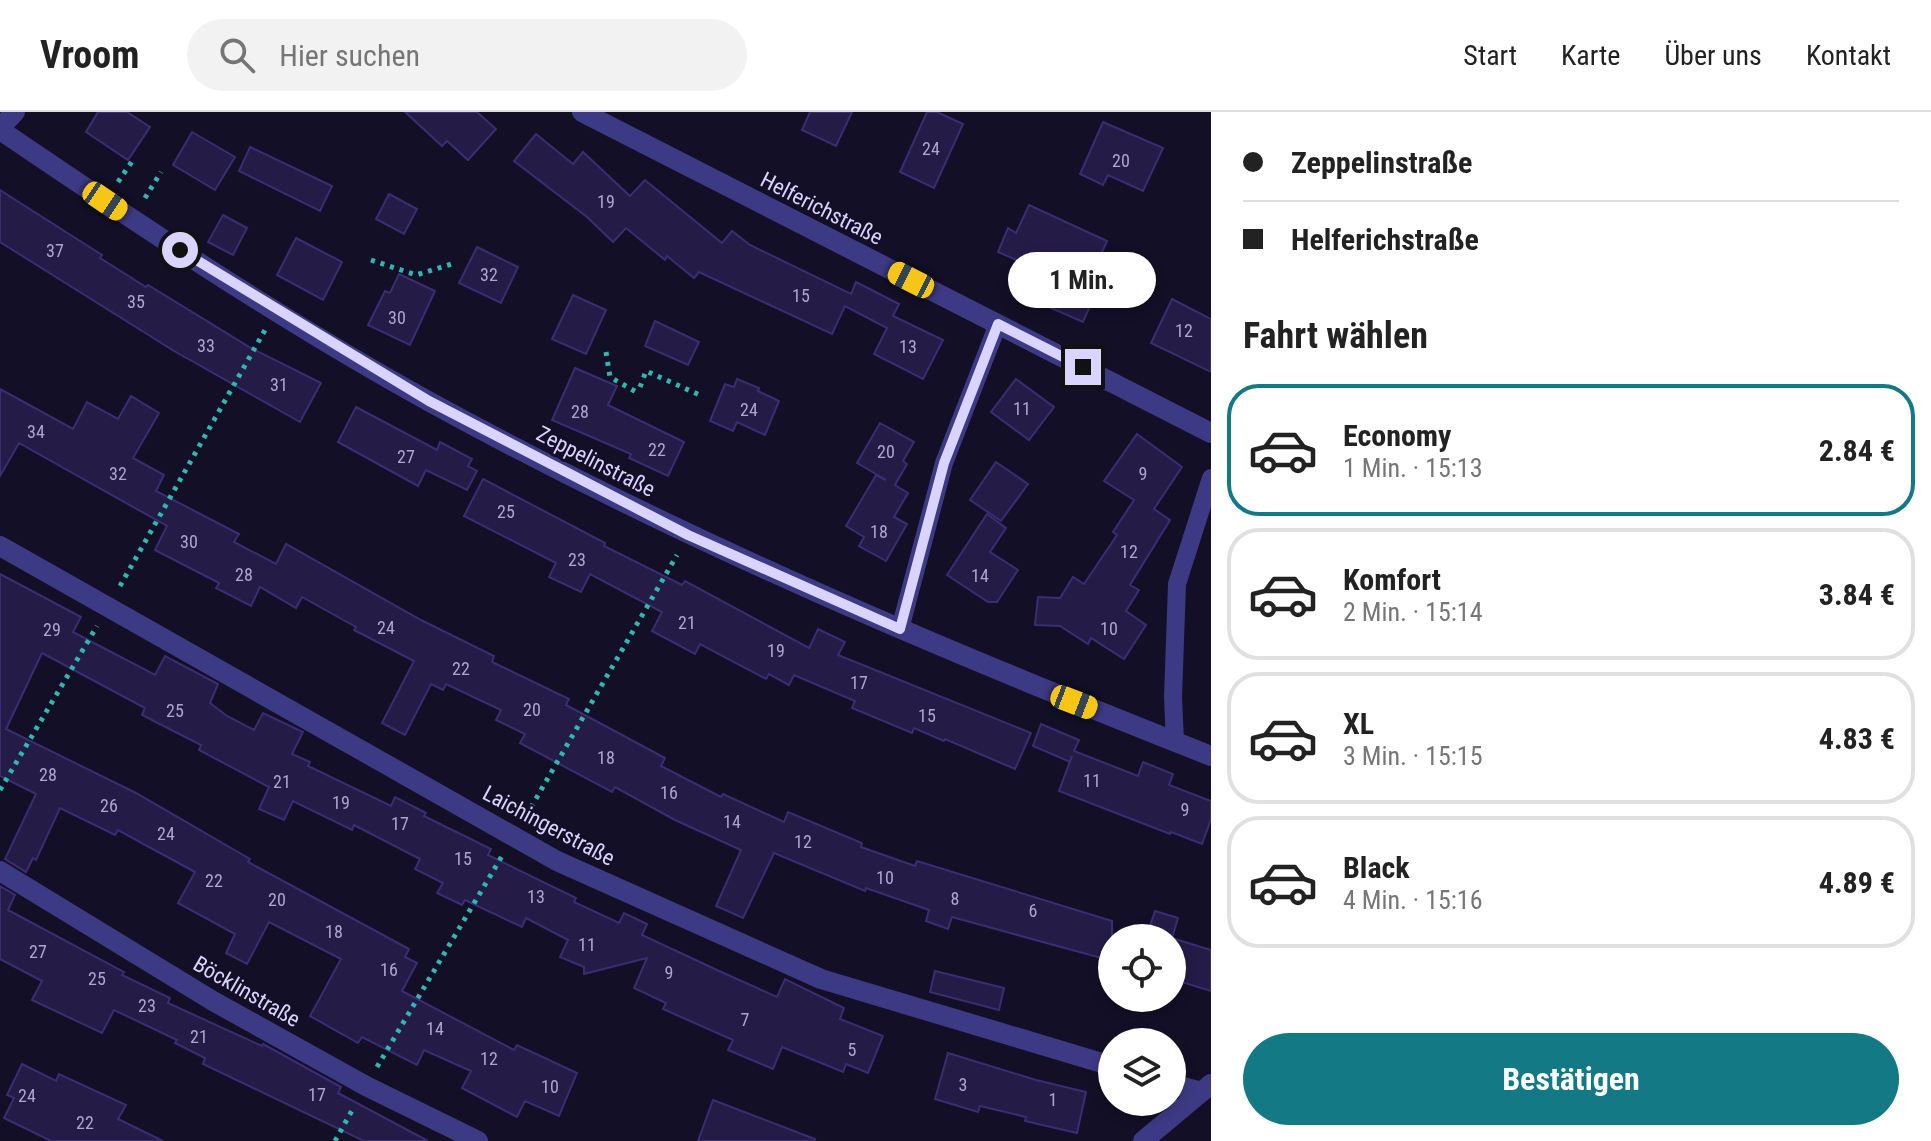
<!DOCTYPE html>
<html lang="de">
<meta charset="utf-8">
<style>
:root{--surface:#fff;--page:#f2f2f2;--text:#222;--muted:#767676;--line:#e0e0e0;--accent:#137a85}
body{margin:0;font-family:"Roboto Condensed",sans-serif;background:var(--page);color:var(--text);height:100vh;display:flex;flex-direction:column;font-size:30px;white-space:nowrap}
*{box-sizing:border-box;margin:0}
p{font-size:26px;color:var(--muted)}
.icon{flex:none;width:44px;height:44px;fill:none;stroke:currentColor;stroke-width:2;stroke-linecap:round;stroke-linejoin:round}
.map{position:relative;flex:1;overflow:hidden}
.drawer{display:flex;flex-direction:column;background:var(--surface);width:720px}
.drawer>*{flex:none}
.banner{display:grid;align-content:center;height:176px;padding:0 32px;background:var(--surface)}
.controls{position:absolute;left:1098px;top:812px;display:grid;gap:16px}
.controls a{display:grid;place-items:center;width:88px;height:88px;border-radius:50%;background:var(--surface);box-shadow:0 4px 12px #0003;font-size:40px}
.end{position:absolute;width:36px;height:36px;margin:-18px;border:10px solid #d9d4ff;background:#111;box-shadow:0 0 0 4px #111}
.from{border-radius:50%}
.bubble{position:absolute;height:56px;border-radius:28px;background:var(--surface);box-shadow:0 4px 12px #0003;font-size:26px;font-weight:700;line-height:56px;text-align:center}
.car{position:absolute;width:24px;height:48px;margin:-24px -12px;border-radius:10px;box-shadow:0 0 6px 2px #0007;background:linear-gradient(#f5c518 24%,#345 0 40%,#f5c518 0 76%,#345 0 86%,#f5c518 0)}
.banner b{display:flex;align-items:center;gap:28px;height:76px;font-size:30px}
.banner b+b{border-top:2px solid var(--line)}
.banner i{width:20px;height:20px;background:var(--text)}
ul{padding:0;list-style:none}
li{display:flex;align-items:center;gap:24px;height:132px;margin:0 16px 12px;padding:0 16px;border:4px solid var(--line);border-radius:32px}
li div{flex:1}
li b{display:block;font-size:30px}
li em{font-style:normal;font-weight:700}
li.on{border-color:var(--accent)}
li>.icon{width:72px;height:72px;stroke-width:1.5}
h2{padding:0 32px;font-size:36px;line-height:96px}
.cta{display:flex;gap:16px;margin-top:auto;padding:16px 32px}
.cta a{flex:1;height:92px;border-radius:48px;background:var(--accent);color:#fff;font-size:32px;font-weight:700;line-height:92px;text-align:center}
header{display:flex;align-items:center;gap:48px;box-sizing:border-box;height:112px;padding:0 40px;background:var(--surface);border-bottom:2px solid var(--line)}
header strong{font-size:38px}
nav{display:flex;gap:44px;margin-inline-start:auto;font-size:28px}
.search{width:560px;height:72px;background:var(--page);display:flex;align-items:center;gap:20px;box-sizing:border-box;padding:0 28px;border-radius:44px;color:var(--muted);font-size:30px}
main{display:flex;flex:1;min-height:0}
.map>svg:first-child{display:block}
.building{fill:#241b47;stroke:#3b2d73;stroke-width:2}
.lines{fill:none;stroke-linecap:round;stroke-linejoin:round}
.path{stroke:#2fb8b0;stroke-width:5;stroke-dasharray:4 6;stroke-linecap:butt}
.lane{stroke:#3d3a85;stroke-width:18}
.street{stroke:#3d3a85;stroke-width:20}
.route{stroke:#d9d4ff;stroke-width:10}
.labels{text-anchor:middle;stroke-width:6;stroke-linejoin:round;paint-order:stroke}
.number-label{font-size:18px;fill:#aca6d1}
.street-label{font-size:22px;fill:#d9d4ff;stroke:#130f26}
</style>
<header>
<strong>Vroom</strong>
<div class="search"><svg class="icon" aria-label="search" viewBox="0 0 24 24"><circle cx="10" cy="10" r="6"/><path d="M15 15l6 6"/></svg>Hier suchen</div>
<nav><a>Start</a><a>Karte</a><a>Über uns</a><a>Kontakt</a></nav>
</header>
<main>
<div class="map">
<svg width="1211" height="1029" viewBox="0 0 1211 1029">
<rect width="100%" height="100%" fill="#130f26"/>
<g class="building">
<path d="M 98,0 L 127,0 L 150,15 L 128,48 L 86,20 Z"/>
<path d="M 405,0 L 477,0 L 496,17 L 468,48 L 447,29 L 442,34 Z"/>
<path d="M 810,0 L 852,0 L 836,34 L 802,18 Z"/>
<path d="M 927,0 L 937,0 L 963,12 L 934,76 L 900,60 Z"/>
<path d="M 1103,10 L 1163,36 L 1143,79 L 1108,63 L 1103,73 L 1080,62 Z"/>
<path d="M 192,20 L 235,45 L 215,78 L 173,53 Z"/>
<path d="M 536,22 L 573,52 L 583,40 L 630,84 L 645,68 L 722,131 L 732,119 L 750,133 L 851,182 L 856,170 L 899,192 L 893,204 L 943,228 L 923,267 L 874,242 L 887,216 L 845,194 L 832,222 L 699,160 L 694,166 L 667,144 L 665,148 L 626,116 L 613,130 L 587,105 L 514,49 Z"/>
<path d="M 250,35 L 332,74 L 320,99 L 239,59 Z"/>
<path d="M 0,78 L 102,143 L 100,146 L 146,175 L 148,173 L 251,236 L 321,271 L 300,310 L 174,239 L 0,130 Z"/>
<path d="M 389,82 L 417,97 L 404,122 L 376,107 Z"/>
<path d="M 1029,93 L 1107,129 L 1085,178 L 1095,183 L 1083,210 L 1051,196 L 1063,168 L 998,140 L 1008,116 L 1016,121 Z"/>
<path d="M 223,103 L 247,116 L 233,143 L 208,130 Z"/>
<path d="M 296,126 L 342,150 L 323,188 L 277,163 Z"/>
<path d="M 477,135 L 518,155 L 501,191 L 459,171 Z"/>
<path d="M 399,162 L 435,179 L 410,233 L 368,213 L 385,179 L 390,181 Z"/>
<path d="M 573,183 L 606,198 L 586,242 L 552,227 Z"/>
<path d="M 1172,187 L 1211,207 L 1211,260 L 1151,231 Z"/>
<path d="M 655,209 L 699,230 L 688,253 L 645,234 Z"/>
<path d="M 575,256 L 617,274 L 608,293 L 684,330 L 668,364 L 629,346 L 631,342 L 552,308 Z"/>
<path d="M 737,267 L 759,276 L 758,279 L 779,289 L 765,323 L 737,310 L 733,319 L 710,309 L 725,272 L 734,275 Z"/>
<path d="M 1016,267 L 1054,295 L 1029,328 L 991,300 Z"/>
<path d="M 0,277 L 73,317 L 87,290 L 118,307 L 131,284 L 159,301 L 133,346 L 164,363 L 156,379 L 239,422 L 234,430 L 276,452 L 286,432 L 421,508 L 494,544 L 492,550 L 569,587 L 566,593 L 665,646 L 661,654 L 721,685 L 723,682 L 784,710 L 788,700 L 862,731 L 861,735 L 915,754 L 917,749 L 1112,809 L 1112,849 L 952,805 L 948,817 L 926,809 L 929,798 L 866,776 L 865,779 L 774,741 L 743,806 L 716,794 L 741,738 L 675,708 L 615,675 L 612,680 L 520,631 L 525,622 L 496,608 L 501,598 L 446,572 L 443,578 L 431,572 L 405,623 L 382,611 L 414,549 L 354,518 L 356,515 L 302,485 L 296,496 L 260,475 L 251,494 L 216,476 L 219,471 L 155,438 L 167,414 L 19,331 L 0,364 Z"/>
<path d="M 356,295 L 437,338 L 440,330 L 472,347 L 468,354 L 477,359 L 467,378 L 426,358 L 418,374 L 338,330 Z"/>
<path d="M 880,311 L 914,330 L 903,349 L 907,352 L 895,373 L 908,381 L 894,405 L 907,412 L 886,449 L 859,434 L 864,425 L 846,414 L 876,363 L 886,368 L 857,351 Z"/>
<path d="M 1137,322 L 1182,355 L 1154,397 L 1170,408 L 1130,473 L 1139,478 L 1126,499 L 1146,513 L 1124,547 L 1091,526 L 1088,532 L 1060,514 L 1035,513 L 1038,485 L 1060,486 L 1073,465 L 1084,472 L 1117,423 L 1113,420 L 1134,388 L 1104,369 Z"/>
<path d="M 996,350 L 1028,372 L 1001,409 L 970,388 Z"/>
<path d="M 483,367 L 605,431 L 604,434 L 682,473 L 685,469 L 809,536 L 818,517 L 845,530 L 838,543 L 1031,621 L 1015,657 L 945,627 L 944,629 L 914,616 L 912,621 L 852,596 L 855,589 L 794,563 L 789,573 L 769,562 L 766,567 L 700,532 L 695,542 L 652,519 L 662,500 L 590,462 L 581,480 L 549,465 L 556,451 L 464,404 Z"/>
<path d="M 987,402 L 1006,416 L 990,440 L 1018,458 L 997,490 L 988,490 L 947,463 Z"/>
<path d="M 0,462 L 81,505 L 73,520 L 155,563 L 165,544 L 218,572 L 210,591 L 227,604 L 254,618 L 263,601 L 303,620 L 292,642 L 310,650 L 308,654 L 391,694 L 395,685 L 426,701 L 424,704 L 491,737 L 488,743 L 576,786 L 574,790 L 619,811 L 624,801 L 647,812 L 642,823 L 717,858 L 777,885 L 785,867 L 844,896 L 840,907 L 883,924 L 868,961 L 846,952 L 843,960 L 782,935 L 773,957 L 728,938 L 733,928 L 663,897 L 666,891 L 634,876 L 647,846 L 584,862 L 584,855 L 560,845 L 568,828 L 526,806 L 522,815 L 465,788 L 462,793 L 437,781 L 443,771 L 415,757 L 420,747 L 354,713 L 352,718 L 293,689 L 284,708 L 259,697 L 269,675 L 199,638 L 201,633 L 142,603 L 145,596 L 42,541 L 6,617 L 136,681 L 250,747 L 248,750 L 409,837 L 405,845 L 417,851 L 402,879 L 514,938 L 517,933 L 577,961 L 559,1004 L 525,989 L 517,1005 L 462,976 L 471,959 L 424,938 L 417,953 L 362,925 L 358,931 L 310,904 L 341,847 L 269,810 L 247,852 L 226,841 L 235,822 L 178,791 L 195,760 L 118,718 L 115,723 L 60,696 L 36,748 L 33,746 L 26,760 L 5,747 L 36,682 L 0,664 Z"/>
<path d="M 1041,612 L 1079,628 L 1074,639 L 1138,664 L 1143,650 L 1173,662 L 1169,673 L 1211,689 L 1211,707 L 1202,732 L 1171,720 L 1170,722 L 1059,679 L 1072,644 L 1070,650 L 1033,634 Z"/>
<path d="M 0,774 L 15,783 L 8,798 L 124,860 L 122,863 L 170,886 L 168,891 L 262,934 L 263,932 L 341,975 L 338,981 L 428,1029 L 364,1029 L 203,952 L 205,946 L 175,931 L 177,928 L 114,898 L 102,921 L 32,888 L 42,869 L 0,847 Z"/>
<path d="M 1155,799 L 1178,806 L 1172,826 L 1146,826 Z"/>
<path d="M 1172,826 L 1211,838 L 1211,879 L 1172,867 Z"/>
<path d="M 935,859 L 1004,876 L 999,898 L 930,880 Z"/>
<path d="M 948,941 L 1036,968 L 1086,980 L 1077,1021 L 1025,1009 L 1026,1005 L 980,994 L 978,1000 L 935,987 Z"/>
<path d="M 22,952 L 56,969 L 59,962 L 126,993 L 118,1007 L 163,1029 L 51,1029 L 4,1006 L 14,986 L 7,983 Z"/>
<path d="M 713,988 L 815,1027 L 814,1029 L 698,1029 Z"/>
</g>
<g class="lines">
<g class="path">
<path d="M 118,70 L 133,48"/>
<path d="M 145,86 L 161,60"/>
<path d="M 371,148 L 416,163 L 455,151"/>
<path d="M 606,240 L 610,265 L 638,281"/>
<path d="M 640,275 L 646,259 L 702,284"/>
<path d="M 120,474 L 265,218"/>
<path d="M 0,678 L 97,514"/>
<path d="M 526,704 L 677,443"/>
<path d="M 377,955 L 502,744"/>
<path d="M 335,1029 L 354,995"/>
</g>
<g class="lane">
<path d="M 900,517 L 944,351 L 998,212"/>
<path d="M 1175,630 L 1173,585 L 1177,472 L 1211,366"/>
</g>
<g class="street">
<path d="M 582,0 L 1211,321"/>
<path d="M 0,16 L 15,0"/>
<path d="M 0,18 C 140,113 281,208 430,290 C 681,428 945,539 1211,644"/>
<path d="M 0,434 L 557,749 L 821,867 L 1112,954"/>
<path d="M 0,759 L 213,889 L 366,974 L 478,1029"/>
<path d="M 1172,972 L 1201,980"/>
<path d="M 1143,1029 L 1211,972"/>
</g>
</g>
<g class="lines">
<path class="route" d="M 180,138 L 429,289 L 688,423 L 900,517 L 944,351 L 998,212 L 1083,255"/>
</g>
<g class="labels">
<g class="number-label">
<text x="931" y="43">24</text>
<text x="1121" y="55">20</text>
<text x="606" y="96">19</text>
<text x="55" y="145">37</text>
<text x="489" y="169">32</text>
<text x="801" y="190">15</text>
<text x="136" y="196">35</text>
<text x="397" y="212">30</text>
<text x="1184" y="225">12</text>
<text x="206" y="240">33</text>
<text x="908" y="241">13</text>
<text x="279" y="279">31</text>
<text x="1022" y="303">11</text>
<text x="749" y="304">24</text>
<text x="580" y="306">28</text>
<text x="36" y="326">34</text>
<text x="657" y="344">22</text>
<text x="886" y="346">20</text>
<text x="406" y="351">27</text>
<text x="118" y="368">32</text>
<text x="1143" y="368">9</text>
<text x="506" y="406">25</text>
<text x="879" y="426">18</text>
<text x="189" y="436">30</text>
<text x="1129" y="446">12</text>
<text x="577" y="454">23</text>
<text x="244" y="469">28</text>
<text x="980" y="470">14</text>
<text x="687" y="517">21</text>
<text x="386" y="522">24</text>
<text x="1109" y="523">10</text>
<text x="52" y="524">29</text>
<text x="776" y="545">19</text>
<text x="461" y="563">22</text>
<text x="859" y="577">17</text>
<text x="532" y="604">20</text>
<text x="175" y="605">25</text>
<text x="927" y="610">15</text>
<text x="606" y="652">18</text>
<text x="48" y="669">28</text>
<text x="1092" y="675">11</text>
<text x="282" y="676">21</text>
<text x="669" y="687">16</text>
<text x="341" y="697">19</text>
<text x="109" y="700">26</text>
<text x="1185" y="704">9</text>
<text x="732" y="716">14</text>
<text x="400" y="718">17</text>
<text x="166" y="728">24</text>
<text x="803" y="736">12</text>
<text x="463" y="753">15</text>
<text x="885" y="772">10</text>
<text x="214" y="775">22</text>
<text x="536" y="791">13</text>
<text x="955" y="793">8</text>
<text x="277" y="794">20</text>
<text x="1033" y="805">6</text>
<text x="334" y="826">18</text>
<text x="587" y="839">11</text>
<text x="38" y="846">27</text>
<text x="389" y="864">16</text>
<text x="669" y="867">9</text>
<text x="97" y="873">25</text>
<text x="147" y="900">23</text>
<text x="745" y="914">7</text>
<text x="435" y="923">14</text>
<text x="199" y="931">21</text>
<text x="852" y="944">5</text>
<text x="489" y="953">12</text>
<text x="963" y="979">3</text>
<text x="550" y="981">10</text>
<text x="317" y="989">17</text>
<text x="27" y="990">24</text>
<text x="1053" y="994">1</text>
<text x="85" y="1017">22</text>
</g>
<g class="street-label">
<text transform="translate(822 96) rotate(27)" y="8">Helferichstraße</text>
<text transform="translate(596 349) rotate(27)" y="8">Zeppelinstraße</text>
<text transform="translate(549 713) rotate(28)" y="8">Laichingerstraße</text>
<text transform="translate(247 879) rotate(30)" y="8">Böcklinstraße</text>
</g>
</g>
</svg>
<div class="controls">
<a><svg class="icon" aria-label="locate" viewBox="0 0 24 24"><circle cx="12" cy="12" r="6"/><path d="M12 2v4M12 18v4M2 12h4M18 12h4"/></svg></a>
<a><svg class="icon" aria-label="layers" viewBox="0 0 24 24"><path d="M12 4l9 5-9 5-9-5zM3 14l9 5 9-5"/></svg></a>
</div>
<i class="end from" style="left:180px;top:138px"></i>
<i class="end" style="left:1083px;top:255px"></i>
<div class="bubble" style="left:1008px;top:140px;width:148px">1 Min.</div>
<i class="car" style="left:105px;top:89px;rotate:124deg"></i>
<i class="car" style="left:911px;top:168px;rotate:297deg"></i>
<i class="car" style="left:1074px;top:590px;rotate:111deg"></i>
</div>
<section class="drawer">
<div class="banner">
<b><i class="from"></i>Zeppelinstraße</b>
<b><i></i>Helferichstraße</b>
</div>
<h2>Fahrt wählen</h2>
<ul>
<li class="on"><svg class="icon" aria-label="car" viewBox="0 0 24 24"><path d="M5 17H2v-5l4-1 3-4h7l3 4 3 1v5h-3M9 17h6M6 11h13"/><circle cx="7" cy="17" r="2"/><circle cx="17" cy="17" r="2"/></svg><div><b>Economy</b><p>1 Min. · 15:13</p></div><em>2.84 €</em></li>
<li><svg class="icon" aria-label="car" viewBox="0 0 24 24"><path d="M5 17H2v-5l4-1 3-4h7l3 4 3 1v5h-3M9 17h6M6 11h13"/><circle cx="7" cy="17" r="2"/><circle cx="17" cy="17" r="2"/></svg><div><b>Komfort</b><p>2 Min. · 15:14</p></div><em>3.84 €</em></li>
<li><svg class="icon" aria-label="car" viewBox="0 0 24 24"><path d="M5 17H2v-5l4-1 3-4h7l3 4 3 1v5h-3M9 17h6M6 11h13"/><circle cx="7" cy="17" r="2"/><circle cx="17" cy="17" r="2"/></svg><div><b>XL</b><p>3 Min. · 15:15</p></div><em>4.83 €</em></li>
<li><svg class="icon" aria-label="car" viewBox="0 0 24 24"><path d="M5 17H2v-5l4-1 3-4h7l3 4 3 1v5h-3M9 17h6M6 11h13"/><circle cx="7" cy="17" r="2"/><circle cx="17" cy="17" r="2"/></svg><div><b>Black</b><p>4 Min. · 15:16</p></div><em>4.89 €</em></li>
</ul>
<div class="cta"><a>Bestätigen</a></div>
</section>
</main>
